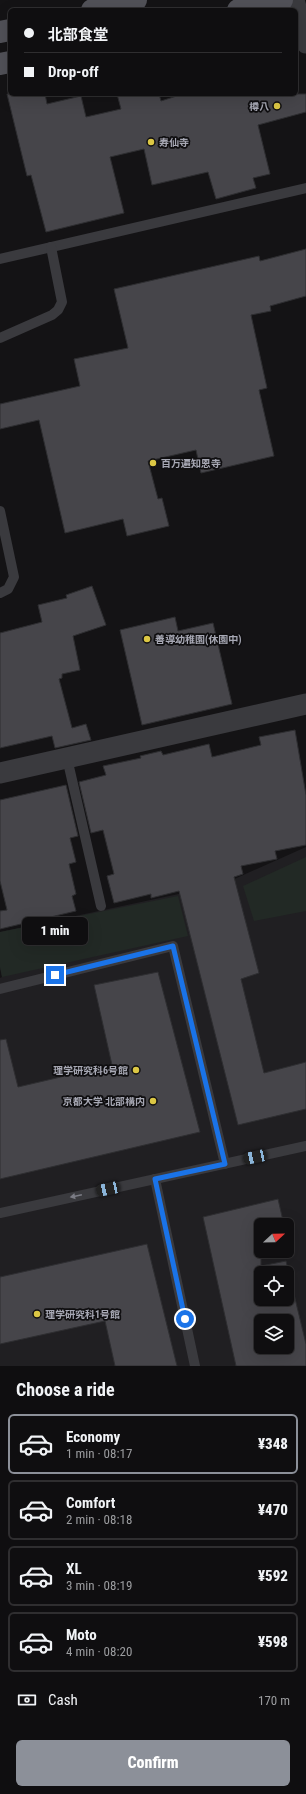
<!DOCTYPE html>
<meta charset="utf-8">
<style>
:root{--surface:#0f0e10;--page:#1d1c1e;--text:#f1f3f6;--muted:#9b9c9f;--line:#2f2e30;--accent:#8c9099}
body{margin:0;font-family:"Roboto Condensed","Noto Sans JP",sans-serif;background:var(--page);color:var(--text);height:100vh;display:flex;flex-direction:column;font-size:15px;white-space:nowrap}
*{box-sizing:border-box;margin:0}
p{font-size:13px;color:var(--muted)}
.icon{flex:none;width:22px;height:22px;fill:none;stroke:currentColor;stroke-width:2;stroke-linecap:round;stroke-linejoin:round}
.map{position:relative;height:1366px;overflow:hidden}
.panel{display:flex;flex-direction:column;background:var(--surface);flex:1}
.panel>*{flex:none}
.top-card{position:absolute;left:8px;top:8px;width:290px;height:88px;border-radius:6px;box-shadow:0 4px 16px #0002,0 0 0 1px var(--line);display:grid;align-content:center;height:88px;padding:0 16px;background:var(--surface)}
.needle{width:26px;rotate:68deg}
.controls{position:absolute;left:254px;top:1218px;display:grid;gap:8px}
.controls a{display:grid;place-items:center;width:40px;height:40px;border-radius:6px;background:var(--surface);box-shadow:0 4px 16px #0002,0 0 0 1px var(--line);font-size:20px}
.end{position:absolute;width:18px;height:18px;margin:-9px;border:5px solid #1a73e8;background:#fff;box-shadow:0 0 0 2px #fff}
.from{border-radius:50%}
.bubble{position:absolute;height:28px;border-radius:6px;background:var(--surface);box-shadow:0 4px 16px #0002,0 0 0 1px var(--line);font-size:13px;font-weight:800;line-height:28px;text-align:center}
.car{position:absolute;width:12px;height:24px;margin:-12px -6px;border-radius:5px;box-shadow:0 0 3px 1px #0007;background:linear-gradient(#222 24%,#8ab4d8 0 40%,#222 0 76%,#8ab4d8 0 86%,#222 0)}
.top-card b{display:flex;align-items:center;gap:14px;height:38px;font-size:15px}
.top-card b+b{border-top:1px solid var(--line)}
.top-card i{width:10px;height:10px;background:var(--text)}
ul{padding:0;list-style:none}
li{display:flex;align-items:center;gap:12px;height:60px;margin:0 8px 6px;padding:0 8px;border:2px solid var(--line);border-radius:6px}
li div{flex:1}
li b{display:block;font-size:15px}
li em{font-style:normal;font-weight:800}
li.active{border-color:var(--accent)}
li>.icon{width:36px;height:36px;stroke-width:1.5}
h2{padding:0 16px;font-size:18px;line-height:48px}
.pay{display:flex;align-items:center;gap:10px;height:44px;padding:0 16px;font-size:15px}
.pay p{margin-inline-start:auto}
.cta{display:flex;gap:8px;margin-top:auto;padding:8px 16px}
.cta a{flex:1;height:46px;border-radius:6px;background:var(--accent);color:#fff;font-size:16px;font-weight:800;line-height:46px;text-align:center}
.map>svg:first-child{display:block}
.built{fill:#201f22;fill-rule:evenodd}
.green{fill:#222925}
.building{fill:#46454a;stroke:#2e2e31;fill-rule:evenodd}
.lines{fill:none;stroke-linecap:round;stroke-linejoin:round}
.lane{stroke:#3a3a3e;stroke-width:10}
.street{stroke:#3a3a3e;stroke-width:21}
.primary{stroke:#515158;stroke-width:22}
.oneway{fill:#7b7c85}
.route{stroke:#1a73e8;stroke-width:5}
.poi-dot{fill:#dcc744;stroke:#0f0e10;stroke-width:1.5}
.labels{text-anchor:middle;stroke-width:3.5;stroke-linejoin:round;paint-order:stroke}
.poi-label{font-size:10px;font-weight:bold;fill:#a7a8b4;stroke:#0f0e10;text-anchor:start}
</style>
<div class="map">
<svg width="306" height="1366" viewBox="0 0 306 1366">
<rect width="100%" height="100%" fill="#141315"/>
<path class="built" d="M 306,847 L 306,1366 L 0,1366 L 0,978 L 2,977 L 0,967 L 0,932 L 221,885 ZM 261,1225 L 287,1225 L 287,1251 L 261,1251 ZM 261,1273 L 287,1273 L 287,1299 L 261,1299 ZM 261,1321 L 287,1321 L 287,1347 L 261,1347 Z"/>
<g class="green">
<path d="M 306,857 L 306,911 L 254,921 L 243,886 Z"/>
<path d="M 178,896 L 188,936 L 2,977 L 0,967 L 0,932 Z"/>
</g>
<g class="building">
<path d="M 7,94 L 45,94 L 47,104 L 81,96 L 86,117 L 121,109 L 117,94 L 159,94 L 161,101 L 183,94 L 306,94 L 306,112 L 258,125 L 270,174 L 253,178 L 256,188 L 216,199 L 208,172 L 152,185 L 144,149 L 110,157 L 124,213 L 46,232 L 31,175 L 27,176 Z"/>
<path d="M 306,249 L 306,296 L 270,306 L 271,311 L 251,315 L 267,388 L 259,390 L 274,456 L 201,473 L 196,450 L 148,461 L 158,499 L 162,498 L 169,526 L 127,536 L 123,519 L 65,533 L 39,420 L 0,429 L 0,404 L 80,386 L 74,359 L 128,348 L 114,289 L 259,256 L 260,261 Z"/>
<path d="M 92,586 L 106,625 L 73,636 L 80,670 L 62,674 L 62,678 L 59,679 L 72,728 L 86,724 L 91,740 L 55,748 L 52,736 L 0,748 L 0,633 L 42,622 L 38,605 L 67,598 L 66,595 Z"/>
<path d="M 175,617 L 178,631 L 213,623 L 232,704 L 142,725 L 120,630 Z"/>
<path d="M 295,730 L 306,795 L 306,845 L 275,851 L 277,859 L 241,866 L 243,874 L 234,877 L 259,973 L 241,979 L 264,1073 L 306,1062 L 306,1109 L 238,1125 L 179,891 L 151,898 L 151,894 L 114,903 L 107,876 L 114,874 L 103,830 L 91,833 L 79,782 L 106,775 L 103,766 L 141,758 L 140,756 L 161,751 L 163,755 L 209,744 L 212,757 L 261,745 L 259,737 Z"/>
<path d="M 66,785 L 78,836 L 70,838 L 76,862 L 69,864 L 76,894 L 72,896 L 76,911 L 0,929 L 0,911 L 7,910 L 0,881 L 0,800 Z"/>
<path d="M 158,972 L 200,1132 L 0,1179 L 0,1040 L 6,1039 L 18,1087 L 112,1065 L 94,985 Z"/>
<path d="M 278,1199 L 284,1225 L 261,1225 L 261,1266 L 286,1261 L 306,1344 L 306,1366 L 236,1366 L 203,1217 ZM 261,1273 L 287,1273 L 287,1299 L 261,1299 ZM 261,1321 L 287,1321 L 287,1347 L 261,1347 Z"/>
<path d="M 147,1244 L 177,1366 L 115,1366 L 105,1321 L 0,1344 L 0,1277 Z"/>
</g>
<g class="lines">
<g class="lane">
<path d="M 0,259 L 306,188"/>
<path d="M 0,338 L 52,315 L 58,310 L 62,302 L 51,247"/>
<path d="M 0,511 L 14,577 L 8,589 L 0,593"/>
<path d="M 67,758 L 101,906"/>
<path d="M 0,989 L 173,946 L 225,1164"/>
<path d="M 155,1179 L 195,1366"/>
<path d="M 0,1213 L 306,1146"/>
</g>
<g class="street">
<path d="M 294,0 L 306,43"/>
<path d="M 0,773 L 306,704"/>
</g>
<g class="primary">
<path d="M 92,10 L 136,0"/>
<path d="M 238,10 L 282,0"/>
<path d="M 0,32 L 10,30"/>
<path d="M 0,64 L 10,62"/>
</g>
</g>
<defs><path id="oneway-solid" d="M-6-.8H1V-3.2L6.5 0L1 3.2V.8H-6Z"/></defs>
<use class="oneway" href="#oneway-solid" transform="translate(76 1196) rotate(168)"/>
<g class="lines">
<path class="route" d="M 55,975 L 173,946 L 225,1164 L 155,1179 L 185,1319"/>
</g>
<g class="poi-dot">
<circle cx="277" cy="106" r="4"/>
<circle cx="151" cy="142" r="4"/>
<circle cx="153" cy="463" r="4"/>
<circle cx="147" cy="639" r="4"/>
<circle cx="136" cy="1070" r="4"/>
<circle cx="153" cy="1101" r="4"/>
<circle cx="37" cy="1314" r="4"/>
</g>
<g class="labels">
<g class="poi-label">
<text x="269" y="110" text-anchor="end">樽八</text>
<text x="159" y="146">寿仙寺</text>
<text x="161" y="467">百万遍知恩寺</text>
<text x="155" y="643">善導幼稚園(休園中)</text>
<text x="128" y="1074" text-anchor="end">理学研究科6号館</text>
<text x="145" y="1105" text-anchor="end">京都大学 北部構内</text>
<text x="45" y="1318">理学研究科1号館</text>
</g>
</g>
</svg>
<div class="controls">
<a><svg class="needle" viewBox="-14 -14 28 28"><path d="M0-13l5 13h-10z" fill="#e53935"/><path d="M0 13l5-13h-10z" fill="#9b9c9f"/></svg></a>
<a><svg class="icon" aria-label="locate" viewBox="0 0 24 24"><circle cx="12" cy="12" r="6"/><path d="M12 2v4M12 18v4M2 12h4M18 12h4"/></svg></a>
<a><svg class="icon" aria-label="layers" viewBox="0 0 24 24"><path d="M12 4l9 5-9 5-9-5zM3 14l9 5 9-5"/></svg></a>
</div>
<i class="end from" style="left:185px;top:1319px"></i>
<i class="end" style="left:55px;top:975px"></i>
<div class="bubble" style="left:22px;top:917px;width:66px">1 min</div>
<i class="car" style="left:255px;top:1157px;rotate:258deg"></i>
<i class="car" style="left:108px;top:1189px;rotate:258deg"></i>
<div class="top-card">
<b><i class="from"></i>北部食堂</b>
<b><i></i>Drop-off</b>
</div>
</div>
<section class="panel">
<h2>Choose a ride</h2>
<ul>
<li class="active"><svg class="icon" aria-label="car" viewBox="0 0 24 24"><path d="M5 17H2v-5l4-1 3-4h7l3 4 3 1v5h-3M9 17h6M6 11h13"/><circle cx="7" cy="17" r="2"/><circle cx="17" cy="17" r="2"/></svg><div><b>Economy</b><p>1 min · 08:17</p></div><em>¥348</em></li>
<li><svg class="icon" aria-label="car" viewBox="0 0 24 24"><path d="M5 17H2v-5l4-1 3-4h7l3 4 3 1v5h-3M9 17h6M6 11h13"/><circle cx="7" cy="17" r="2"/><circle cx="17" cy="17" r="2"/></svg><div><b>Comfort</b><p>2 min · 08:18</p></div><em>¥470</em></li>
<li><svg class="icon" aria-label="car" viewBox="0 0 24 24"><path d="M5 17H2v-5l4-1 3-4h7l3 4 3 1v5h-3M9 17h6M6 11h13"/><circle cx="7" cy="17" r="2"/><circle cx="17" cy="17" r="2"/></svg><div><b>XL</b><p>3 min · 08:19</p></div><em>¥592</em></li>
<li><svg class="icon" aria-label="car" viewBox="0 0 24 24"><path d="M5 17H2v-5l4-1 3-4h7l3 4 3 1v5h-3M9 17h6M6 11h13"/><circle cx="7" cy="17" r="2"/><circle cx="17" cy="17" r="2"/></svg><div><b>Moto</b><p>4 min · 08:20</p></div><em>¥598</em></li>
</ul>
<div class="pay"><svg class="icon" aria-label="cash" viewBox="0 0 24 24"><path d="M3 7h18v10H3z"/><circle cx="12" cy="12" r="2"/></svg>Cash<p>170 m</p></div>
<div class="cta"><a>Confirm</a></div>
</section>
